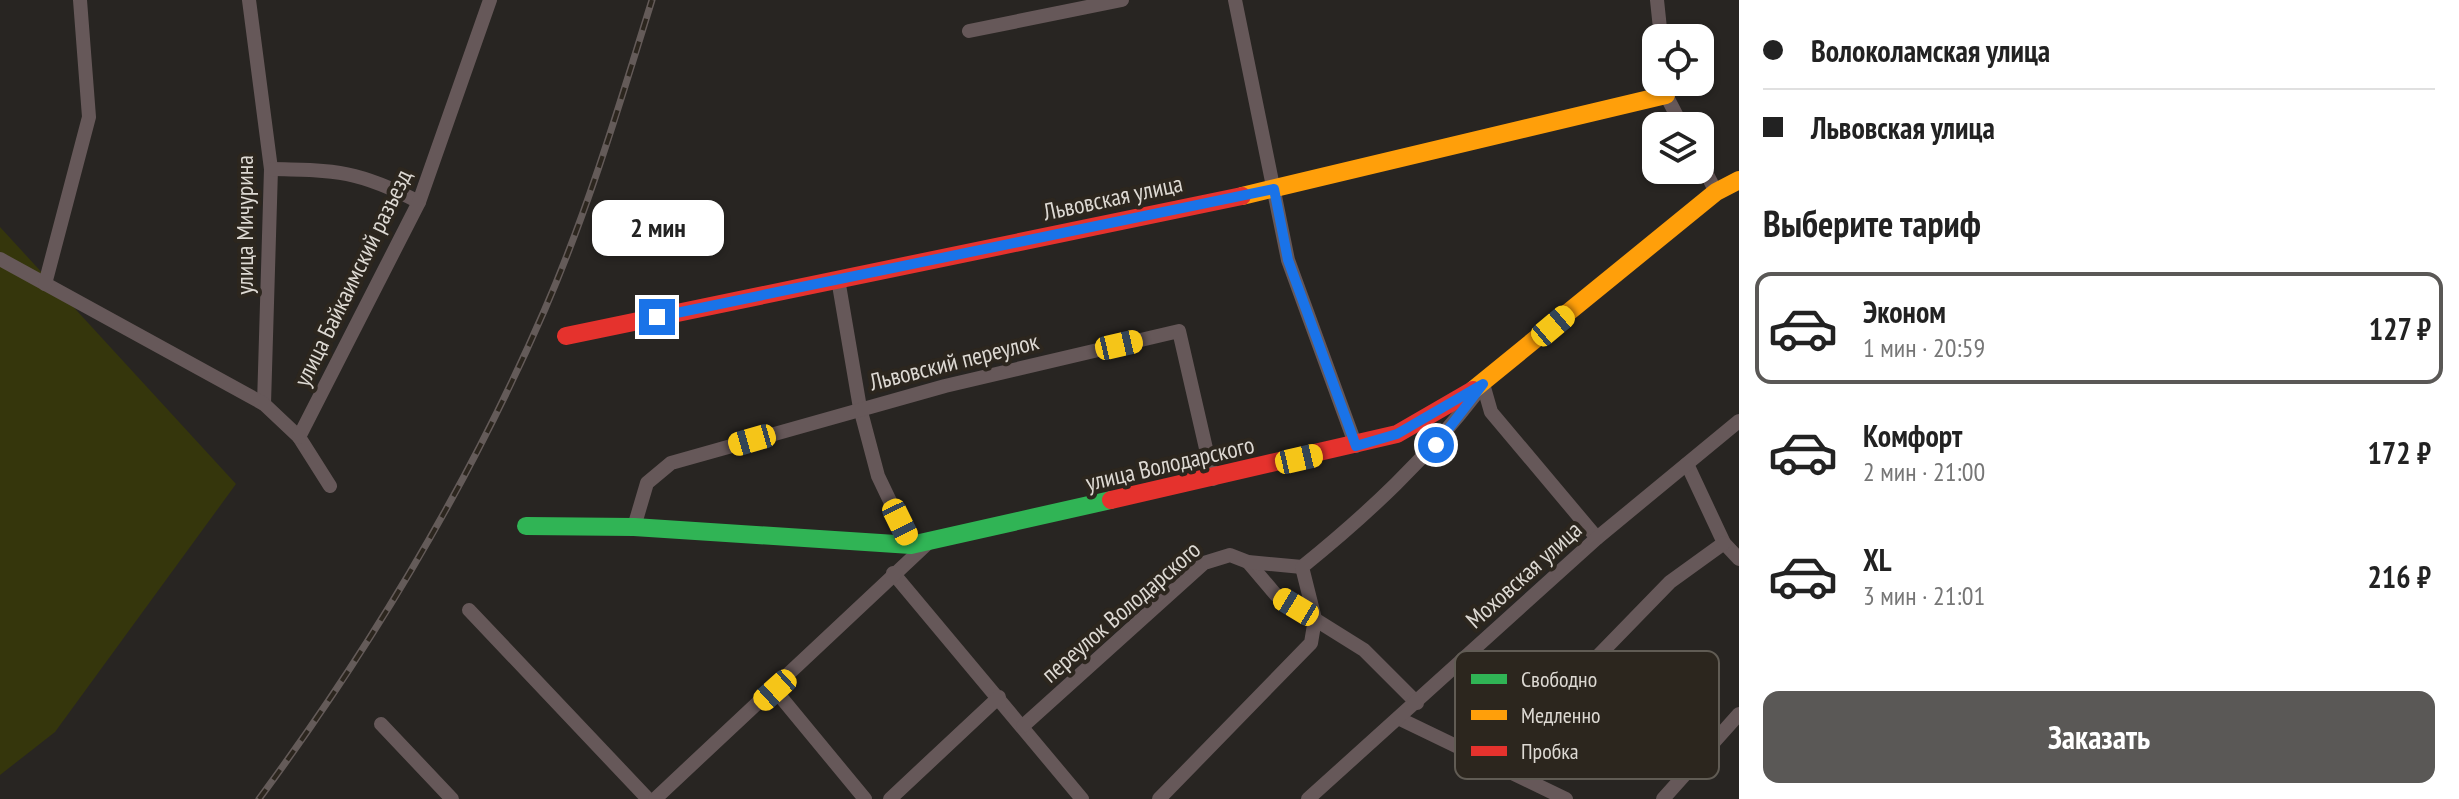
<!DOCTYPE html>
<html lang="ru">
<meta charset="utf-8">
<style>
:root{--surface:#fff;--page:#f6f6f6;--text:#222;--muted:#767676;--line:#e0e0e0;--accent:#5a5856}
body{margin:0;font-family:"PT Sans Narrow",sans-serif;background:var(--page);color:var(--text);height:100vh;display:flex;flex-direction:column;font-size:30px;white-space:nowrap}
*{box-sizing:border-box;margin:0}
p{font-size:26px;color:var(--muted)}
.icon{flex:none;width:44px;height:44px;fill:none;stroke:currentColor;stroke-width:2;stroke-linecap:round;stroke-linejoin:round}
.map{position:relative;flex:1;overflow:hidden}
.panel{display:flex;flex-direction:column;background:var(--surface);width:720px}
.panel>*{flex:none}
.top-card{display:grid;align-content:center;height:176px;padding:0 24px;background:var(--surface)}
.buttons{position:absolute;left:1642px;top:24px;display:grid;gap:16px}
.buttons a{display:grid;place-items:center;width:72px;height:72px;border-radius:16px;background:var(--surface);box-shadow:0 2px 6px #0004;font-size:40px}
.end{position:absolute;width:36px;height:36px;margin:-18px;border:10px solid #1a73e8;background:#fff;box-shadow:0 0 0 4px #fff}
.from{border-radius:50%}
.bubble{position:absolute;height:56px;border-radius:16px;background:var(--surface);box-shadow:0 2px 6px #0004;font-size:26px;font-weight:600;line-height:56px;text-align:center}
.car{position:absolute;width:24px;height:48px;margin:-24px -12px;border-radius:10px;box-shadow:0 0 6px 2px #0007;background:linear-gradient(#f5c518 24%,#345 0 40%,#f5c518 0 76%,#345 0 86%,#f5c518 0)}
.top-card b{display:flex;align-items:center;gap:28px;height:76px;font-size:30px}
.top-card b+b{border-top:2px solid var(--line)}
.top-card i{width:20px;height:20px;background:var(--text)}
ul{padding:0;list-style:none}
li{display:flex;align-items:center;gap:24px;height:112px;margin:0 16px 12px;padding:0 8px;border:4px solid transparent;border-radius:16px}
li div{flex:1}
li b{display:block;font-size:30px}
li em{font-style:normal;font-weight:600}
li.on{border-color:var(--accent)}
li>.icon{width:72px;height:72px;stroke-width:1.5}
h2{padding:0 24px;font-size:36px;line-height:96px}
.button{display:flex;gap:16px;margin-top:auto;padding:16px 24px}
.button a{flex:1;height:92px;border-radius:16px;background:var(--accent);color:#fff;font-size:32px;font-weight:600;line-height:92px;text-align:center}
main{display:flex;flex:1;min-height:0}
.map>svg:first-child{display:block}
.green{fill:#35360c}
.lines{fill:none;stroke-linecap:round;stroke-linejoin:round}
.street{stroke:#665859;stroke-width:14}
.fast{stroke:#30b455;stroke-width:18}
.slow{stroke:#ff9f0a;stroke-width:18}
.jam{stroke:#e5322d;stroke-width:18}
.rail-casing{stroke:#645b59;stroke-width:7}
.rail{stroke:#2c261e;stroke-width:4;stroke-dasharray:12;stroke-linecap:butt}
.route{stroke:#1a73e8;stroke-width:10}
.labels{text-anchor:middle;stroke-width:8;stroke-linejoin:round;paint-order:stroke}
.street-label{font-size:24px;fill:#ddd9d3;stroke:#2c261e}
.key{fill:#2c261e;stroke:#615c54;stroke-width:2}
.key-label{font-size:22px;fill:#ddd9d3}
</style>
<main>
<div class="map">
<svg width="1739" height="799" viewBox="0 0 1739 799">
<rect width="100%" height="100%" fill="#282522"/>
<path class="green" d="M 0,227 L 236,484 L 55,732 L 0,775 Z"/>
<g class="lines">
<g class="street">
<path d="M 249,0 L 271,169 L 264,404"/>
<path d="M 1235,0 L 1288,260 L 1356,446"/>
<path d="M 1657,0 L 1661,38"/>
<path d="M 969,31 L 1122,0"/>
<path d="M 1665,82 L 1666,95 L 1682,126"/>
<path d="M 1700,161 L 1716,192"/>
<path d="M 271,169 C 337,170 359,171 419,202"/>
<path d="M 0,259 L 264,404 L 299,437 L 330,486"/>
<path d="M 838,279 L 860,408 L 878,476 L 911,545"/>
<path d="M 45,284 L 89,117 L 80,0"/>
<path d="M 1483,384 L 1491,412 L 1597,538"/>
<path d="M 299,437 L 419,202 L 490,0"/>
<path d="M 1687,464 L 1724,543 L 1739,559"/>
<path d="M 634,527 L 647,483 L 671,463 L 945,386 L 1179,331 L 1213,479"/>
<path d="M 1248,562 L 1276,595 L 1364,650 L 1417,703"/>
<path d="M 893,573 L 1082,799"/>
<path d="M 469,610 L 648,799"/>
<path d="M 775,690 L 865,799"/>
<path d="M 1400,719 L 1566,799"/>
<path d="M 381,724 L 452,799"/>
<path d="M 1023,726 L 1204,563 L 1230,555 L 1248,562 L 1302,567"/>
<path d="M 1494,763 L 1670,582 L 1724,543"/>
<path d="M 655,799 L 928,543"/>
<path d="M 890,799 L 999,697"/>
<path d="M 1159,799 L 1311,643 L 1315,619 L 1302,567 C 1370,512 1426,459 1479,390"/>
<path d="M 1308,799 L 1597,538 L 1739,421"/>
<path d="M 1663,799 L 1739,714"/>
</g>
<path class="fast" d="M 526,526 L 634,527 L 911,545 L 1111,500"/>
<g class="slow">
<path d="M 1242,196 L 1666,95"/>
<path d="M 1473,390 L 1716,192 L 1739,180"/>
</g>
<g class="jam">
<path d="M 566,336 L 1242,196"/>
<path d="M 1111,500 L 1397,434 L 1473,390"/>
</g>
<g class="rail-casing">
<path id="rail" d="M 259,799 C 372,646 469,484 545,309 C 588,210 620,103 652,0"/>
</g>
<use href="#rail" class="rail"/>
</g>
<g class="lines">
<path class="route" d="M 657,317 L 1274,189 L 1288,260 L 1356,446 L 1397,434 L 1483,384 L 1436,445"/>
</g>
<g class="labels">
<g class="street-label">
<text transform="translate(1113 198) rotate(-12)" y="8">Львовская улица</text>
<text transform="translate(245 225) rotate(-90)" y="8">улица Мичурина</text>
<text transform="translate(353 278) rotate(-64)" y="8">улица Байкаимский разъезд</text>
<text transform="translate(954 362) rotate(-14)" y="8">Львовский переулок</text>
<text transform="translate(1170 464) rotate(-13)" y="8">улица Володарского</text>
<text transform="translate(1524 575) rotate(-42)" y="8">Моховская улица</text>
<text transform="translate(1121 612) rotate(-41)" y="8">переулок Володарского</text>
</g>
</g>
<rect x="1455" y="651" width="264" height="128" rx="12" class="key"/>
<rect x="1471" y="674" width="36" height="10" fill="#30b455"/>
<rect x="1471" y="710" width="36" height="10" fill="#ff9f0a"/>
<rect x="1471" y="746" width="36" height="10" fill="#e5322d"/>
<g class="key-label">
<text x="1521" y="687">Свободно</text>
<text x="1521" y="723">Медленно</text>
<text x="1521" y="759">Пробка</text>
</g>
</svg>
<div class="buttons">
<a><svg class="icon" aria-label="locate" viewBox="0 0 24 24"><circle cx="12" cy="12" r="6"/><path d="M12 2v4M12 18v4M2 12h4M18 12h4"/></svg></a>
<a><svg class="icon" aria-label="layers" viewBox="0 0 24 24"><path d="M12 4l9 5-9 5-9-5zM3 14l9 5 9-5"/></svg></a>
</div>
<i class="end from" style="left:1436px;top:445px"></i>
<i class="end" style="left:657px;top:317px"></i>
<div class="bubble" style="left:592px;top:200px;width:132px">2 мин</div>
<i class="car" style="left:1553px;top:326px;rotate:50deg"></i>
<i class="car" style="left:1119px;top:345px;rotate:77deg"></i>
<i class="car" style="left:752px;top:440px;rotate:254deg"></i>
<i class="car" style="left:1299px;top:459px;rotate:77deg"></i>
<i class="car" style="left:900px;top:522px;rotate:154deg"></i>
<i class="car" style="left:1296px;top:607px;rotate:301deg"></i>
<i class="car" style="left:775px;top:690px;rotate:228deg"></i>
</div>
<section class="panel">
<div class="top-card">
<b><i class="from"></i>Волоколамская улица</b>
<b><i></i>Львовская улица</b>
</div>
<h2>Выберите тариф</h2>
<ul>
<li class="on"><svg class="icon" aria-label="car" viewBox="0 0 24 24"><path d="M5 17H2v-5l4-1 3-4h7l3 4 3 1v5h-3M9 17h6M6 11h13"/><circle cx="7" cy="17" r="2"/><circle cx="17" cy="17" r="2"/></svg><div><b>Эконом</b><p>1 мин · 20:59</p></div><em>127 ₽</em></li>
<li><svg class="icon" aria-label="car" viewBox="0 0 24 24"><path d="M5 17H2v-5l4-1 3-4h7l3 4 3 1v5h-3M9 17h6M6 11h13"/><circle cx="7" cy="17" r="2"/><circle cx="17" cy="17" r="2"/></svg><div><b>Комфорт</b><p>2 мин · 21:00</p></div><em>172 ₽</em></li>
<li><svg class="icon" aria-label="car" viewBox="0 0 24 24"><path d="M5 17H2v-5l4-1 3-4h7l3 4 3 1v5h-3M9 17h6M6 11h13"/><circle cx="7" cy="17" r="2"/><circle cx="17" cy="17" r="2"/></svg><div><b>XL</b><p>3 мин · 21:01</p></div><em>216 ₽</em></li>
</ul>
<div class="button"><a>Заказать</a></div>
</section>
</main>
